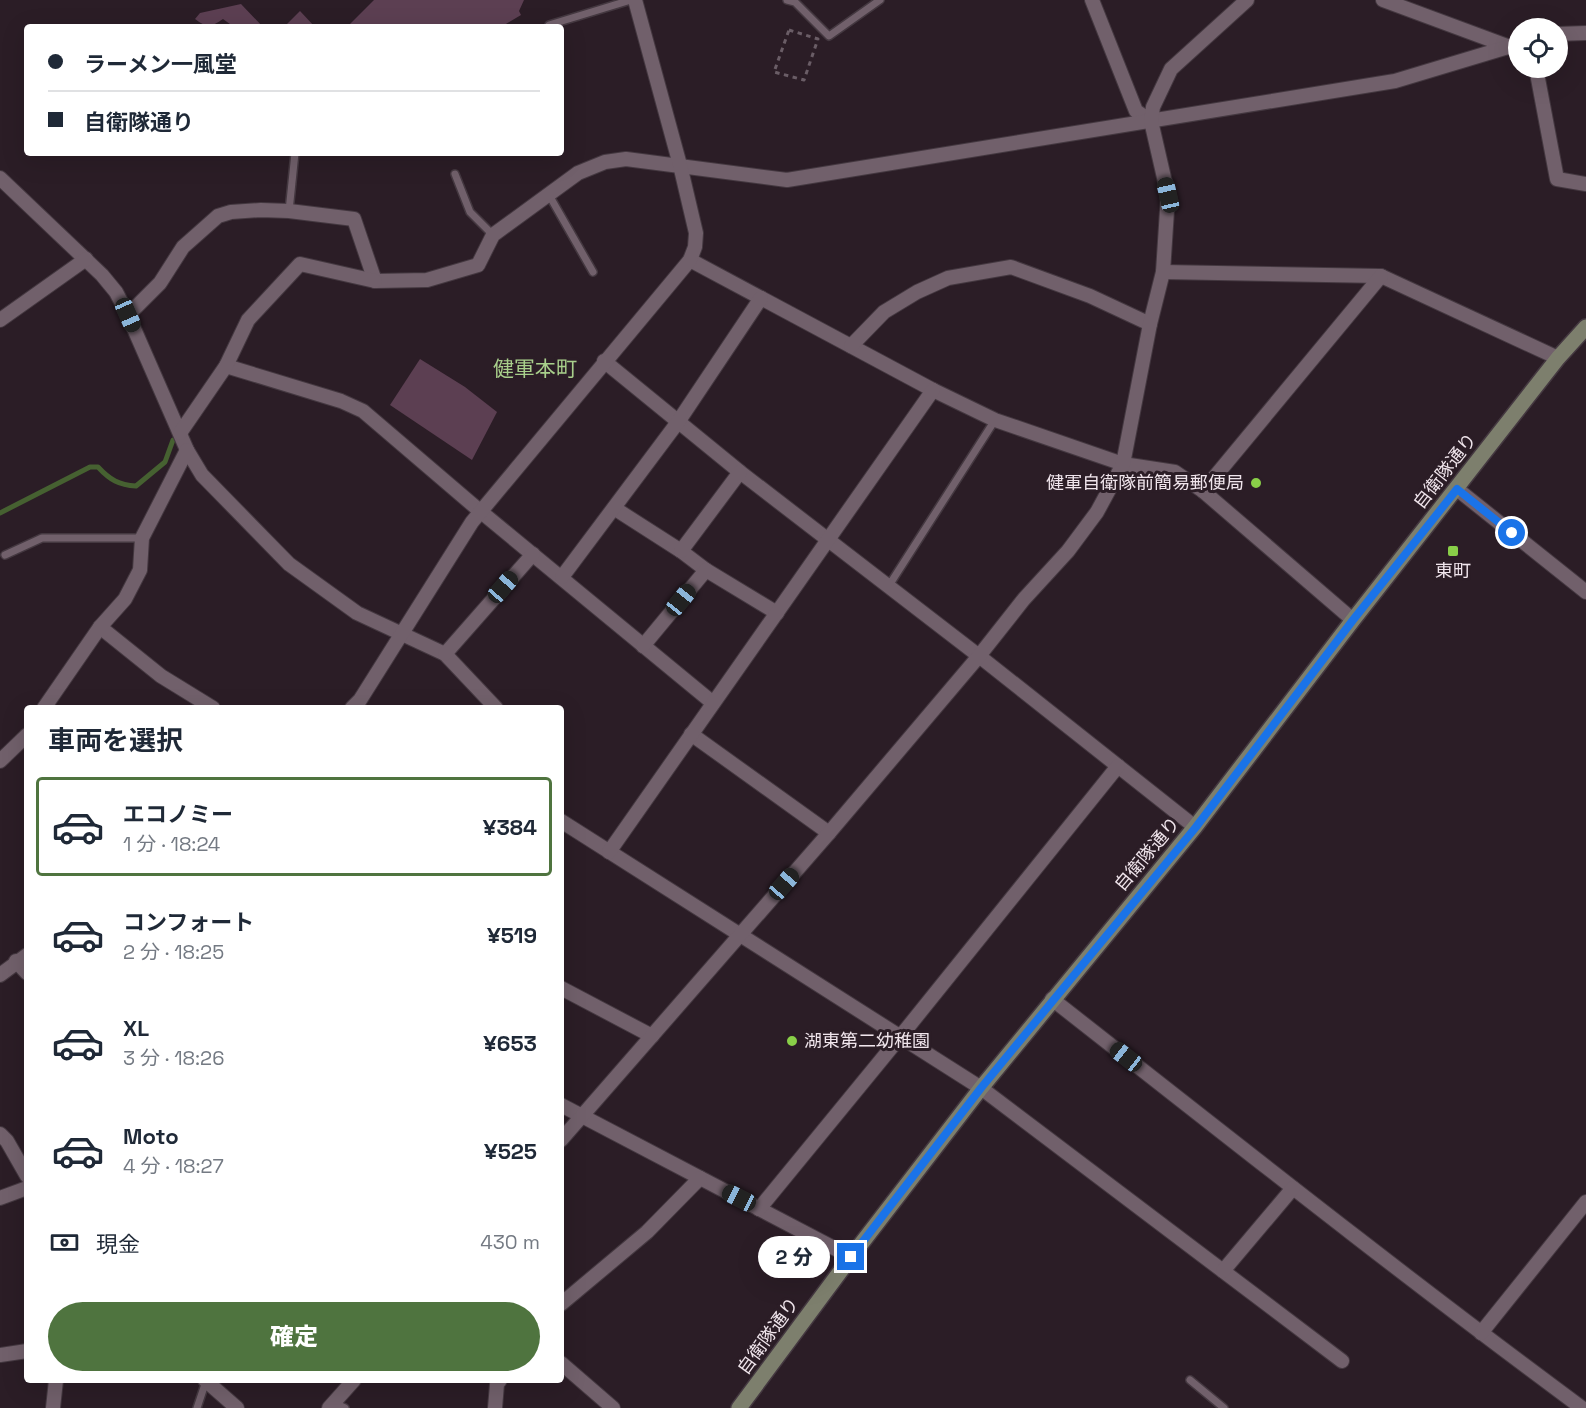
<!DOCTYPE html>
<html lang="ja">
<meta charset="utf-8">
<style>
:root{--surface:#fff;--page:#f6f6f7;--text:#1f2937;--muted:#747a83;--line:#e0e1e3;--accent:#4f743f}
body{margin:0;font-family:"Space Grotesk","Noto Sans JP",sans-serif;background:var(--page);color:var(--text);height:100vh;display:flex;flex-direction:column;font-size:22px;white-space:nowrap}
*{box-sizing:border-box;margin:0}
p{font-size:20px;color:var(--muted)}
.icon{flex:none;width:33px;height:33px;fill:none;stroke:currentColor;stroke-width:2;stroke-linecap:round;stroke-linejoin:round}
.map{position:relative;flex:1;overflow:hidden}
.drawer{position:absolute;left:24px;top:705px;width:540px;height:678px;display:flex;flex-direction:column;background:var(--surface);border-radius:6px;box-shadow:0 6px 24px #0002}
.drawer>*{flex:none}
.hud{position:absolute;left:24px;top:24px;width:540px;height:132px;border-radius:6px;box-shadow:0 6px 24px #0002;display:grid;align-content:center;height:132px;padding:0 24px;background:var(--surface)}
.buttons{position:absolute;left:1508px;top:18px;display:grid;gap:12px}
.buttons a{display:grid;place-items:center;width:60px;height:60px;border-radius:50%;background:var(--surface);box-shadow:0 6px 24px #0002;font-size:30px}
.end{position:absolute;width:27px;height:27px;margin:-14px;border:8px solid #1a73e8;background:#fff;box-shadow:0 0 0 3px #fff}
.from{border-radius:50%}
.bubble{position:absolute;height:42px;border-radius:21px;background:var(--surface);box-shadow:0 6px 24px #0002;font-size:20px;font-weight:800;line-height:42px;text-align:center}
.car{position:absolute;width:18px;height:36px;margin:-18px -9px;border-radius:8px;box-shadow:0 0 4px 2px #0007;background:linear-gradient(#222 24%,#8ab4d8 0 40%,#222 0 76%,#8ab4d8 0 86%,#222 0)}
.hud b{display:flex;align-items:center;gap:21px;height:57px;font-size:22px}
.hud b+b{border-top:2px solid var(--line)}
.hud i{width:15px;height:15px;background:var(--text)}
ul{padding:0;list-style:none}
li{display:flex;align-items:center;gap:18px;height:99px;margin:0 12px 9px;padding:0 12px;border:3px solid transparent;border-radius:6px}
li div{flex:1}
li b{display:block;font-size:22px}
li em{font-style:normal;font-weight:800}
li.selected{border-color:var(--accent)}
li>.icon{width:54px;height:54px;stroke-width:1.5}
h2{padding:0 24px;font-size:27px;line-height:72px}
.pay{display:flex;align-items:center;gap:15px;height:66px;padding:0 24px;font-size:22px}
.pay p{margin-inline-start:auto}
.cta{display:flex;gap:12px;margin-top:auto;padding:12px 24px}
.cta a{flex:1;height:69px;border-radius:36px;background:var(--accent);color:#fff;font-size:24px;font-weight:800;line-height:69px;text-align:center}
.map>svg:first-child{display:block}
.green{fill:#5c3f52}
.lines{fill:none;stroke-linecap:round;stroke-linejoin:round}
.stream{stroke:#466131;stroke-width:5}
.lane-casing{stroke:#443840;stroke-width:10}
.street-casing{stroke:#443840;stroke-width:16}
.secondary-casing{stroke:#443840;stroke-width:18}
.path{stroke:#6a5d66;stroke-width:3;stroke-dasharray:4.5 4.5;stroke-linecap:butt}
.lane{stroke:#71606b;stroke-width:7}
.street{stroke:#71606b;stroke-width:14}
.secondary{stroke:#7d7f6d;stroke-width:15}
.route{stroke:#1a73e8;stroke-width:8}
.poi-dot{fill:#89cf48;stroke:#2b1d26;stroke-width:2}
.labels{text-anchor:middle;stroke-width:6;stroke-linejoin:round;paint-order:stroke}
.street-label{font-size:18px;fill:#f0e5ec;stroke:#2b1d26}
.poi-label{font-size:18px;fill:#f0e5ec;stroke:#2b1d26;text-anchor:end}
.quarter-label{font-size:21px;fill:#a8cf8b;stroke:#2b1d26}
</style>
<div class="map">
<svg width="1586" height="1408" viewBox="0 0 1586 1408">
<rect width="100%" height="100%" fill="#2b1d26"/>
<g class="green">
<path d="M 374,0 L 524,0 L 519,11 L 521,15 L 501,27 L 347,27 Z"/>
<path d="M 241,4 L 263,27 L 234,27 L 223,19 C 210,28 207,28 195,19 L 200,13 Z"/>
<path d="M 300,11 L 315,27 L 284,27 Z"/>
<path d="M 420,359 L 465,387 L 497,412 L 472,460 L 390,405 Z"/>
</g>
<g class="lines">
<path class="stream" d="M 0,513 L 90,467 L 98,467 C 110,480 119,485 136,486 L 165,462 L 173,440"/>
<g class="lane-casing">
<g id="lane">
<path d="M 787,0 L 795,2 L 829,36 L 880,0"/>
<path d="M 549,25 L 631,0"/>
<path d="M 455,174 L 470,212 L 493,235"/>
<path d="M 549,195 L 593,272"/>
<path d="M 289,211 L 295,153"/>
<path d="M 5,555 L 42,538 L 142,538"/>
<path d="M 888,587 L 995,420"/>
<path d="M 1190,1380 L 1224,1408"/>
<path d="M 334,1403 L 345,1408"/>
<path d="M 197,1408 L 206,1381"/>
</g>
</g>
<g class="street-casing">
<g id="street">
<path d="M 1092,0 L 1136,111 L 1151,121"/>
<path d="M 1383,0 L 1510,47"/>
<path d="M 1557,34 L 1586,33"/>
<path d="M 1536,68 L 1557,179 L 1586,184"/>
<path d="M 0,178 L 102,275 L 116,292 L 128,315 L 187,450 L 202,475 L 289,564 L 357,613 L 445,654 L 496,708"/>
<path d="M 690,260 L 933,390 L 995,420 L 1123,464 L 1175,472 L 1203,491 L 1353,620"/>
<path d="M 1163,272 L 1381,276 L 1558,358"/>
<path d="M 128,315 L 160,283 L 183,247 L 218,216 L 231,212 L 261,210 L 289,211 L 354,219 L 375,281 L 427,280 L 478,265 L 493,235 L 578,173 L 605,162 L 626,159 L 787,180 L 1395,81 L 1518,44"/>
<path d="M 0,320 L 86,259"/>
<path d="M 851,346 L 884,312 L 917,292 L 948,278 L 1011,267 L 1090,296 L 1150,324"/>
<path d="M 604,361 L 740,472 L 979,656 L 1195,827"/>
<path d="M 226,366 L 341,401 L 363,411 L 480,511 L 713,703"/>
<path d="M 180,433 L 226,366 L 248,320 L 300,264 L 375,281"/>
<path d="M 1457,489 L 1586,592"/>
<path d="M 1203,491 L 1381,276"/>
<path d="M 614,508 L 681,551 L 706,570"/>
<path d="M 681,551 L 740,472"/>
<path d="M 562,577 L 678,422 L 761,298"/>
<path d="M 100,627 L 161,676 L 213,708"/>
<path d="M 643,646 L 706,570 L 777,613"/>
<path d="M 445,654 L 533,554"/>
<path d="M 44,708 L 100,627 L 125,599 L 140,570 L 142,538 L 187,450"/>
<path d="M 352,708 L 360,700 L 472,522 L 690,260 L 695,247 L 696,233 L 680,165 L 635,0"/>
<path d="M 691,734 L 829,833"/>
<path d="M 0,761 L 27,735"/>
<path d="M 561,821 L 981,1088 L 1342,1361"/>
<path d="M 609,852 L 933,390"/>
<path d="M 16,961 L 27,973"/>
<path d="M 0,975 L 27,955"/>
<path d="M 561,988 L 652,1036"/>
<path d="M 1052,999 C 1228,1137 1402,1275 1582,1408"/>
<path d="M 561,1105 L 851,1257"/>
<path d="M 0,1134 L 7,1141 L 27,1176"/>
<path d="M 561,1140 L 829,833 L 979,656 L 1024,599 L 1068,551 L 1097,512 L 1123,464 L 1150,324 L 1163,272 L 1168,195 L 1151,121 L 1153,107 L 1171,69 L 1247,0"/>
<path d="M 0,1198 L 27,1188"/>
<path d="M 759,1209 L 900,1037 L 1118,766"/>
<path d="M 1223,1271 L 1293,1188"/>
<path d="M 561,1304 L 647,1232 L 700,1178"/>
<path d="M 1481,1333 L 1586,1202"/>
<path d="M 0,1355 L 27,1351"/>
<path d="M 561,1363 L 613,1408"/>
<path d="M 205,1380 L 237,1408"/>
<path d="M 53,1408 L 56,1380"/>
<path d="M 329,1408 L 354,1380"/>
<path d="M 495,1408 L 497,1384 L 500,1380"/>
</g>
</g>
<g class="secondary-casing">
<path id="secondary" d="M 739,1408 L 851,1257 L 981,1088 L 1195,827 L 1353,620 L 1558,358 L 1586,327"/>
</g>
<path class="path" d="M 789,30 L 818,39 L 804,80 L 774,72 Z"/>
<use href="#lane" class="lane"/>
<use href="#street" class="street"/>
<use href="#secondary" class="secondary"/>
</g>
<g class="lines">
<path class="route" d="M 851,1257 L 981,1088 L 1196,827 L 1353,620 L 1457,489 L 1512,533"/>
</g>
<g class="poi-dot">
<circle cx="1256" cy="483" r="6"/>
<rect x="1447" y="545" width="12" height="12" rx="3"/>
<circle cx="792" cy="1041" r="6"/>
</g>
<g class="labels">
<g class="street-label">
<text transform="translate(1445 471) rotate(-52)" y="6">自衛隊通り</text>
<text transform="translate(1147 854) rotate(-50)" y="6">自衛隊通り</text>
<text transform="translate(768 1336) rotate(-54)" y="6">自衛隊通り</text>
</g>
<g class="poi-label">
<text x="1244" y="489">健軍自衛隊前簡易郵便局</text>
<text x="1453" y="577" text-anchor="middle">東町</text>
<text x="804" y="1047" text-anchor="start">湖東第二幼稚園</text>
</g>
<g class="quarter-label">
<text x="535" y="376">健軍本町</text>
</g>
</g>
</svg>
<div class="buttons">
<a><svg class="icon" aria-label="locate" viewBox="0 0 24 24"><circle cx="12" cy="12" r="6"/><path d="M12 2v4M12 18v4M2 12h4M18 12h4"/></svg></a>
</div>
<i class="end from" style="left:1512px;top:533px"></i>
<i class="end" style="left:851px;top:1257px"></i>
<div class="bubble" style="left:758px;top:1236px;width:72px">2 分</div>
<i class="car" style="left:1168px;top:195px;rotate:347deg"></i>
<i class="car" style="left:128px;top:315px;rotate:156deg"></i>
<i class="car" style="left:503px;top:587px;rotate:41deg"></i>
<i class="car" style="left:681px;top:600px;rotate:39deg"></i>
<i class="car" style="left:784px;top:884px;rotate:41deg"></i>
<i class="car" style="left:1126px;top:1057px;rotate:308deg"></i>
<i class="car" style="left:739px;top:1198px;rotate:297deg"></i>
<div class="hud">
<b><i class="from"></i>ラーメン一風堂</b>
<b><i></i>自衛隊通り</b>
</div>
<section class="drawer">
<h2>車両を選択</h2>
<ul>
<li class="selected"><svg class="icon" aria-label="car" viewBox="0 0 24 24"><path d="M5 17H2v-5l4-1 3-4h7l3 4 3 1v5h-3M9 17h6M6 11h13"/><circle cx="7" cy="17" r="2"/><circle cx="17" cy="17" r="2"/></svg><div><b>エコノミー</b><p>1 分 · 18:24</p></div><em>¥384</em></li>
<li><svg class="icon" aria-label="car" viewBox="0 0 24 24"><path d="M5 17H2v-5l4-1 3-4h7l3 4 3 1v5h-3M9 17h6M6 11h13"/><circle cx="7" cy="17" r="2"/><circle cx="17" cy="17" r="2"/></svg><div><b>コンフォート</b><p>2 分 · 18:25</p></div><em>¥519</em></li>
<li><svg class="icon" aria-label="car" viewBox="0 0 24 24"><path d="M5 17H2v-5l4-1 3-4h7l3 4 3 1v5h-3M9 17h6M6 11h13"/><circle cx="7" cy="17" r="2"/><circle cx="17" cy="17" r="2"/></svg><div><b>XL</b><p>3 分 · 18:26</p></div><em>¥653</em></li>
<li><svg class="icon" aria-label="car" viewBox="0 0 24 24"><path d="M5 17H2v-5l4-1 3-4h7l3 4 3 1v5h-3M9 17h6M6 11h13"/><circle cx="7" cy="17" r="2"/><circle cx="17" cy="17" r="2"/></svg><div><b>Moto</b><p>4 分 · 18:27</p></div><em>¥525</em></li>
</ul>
<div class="pay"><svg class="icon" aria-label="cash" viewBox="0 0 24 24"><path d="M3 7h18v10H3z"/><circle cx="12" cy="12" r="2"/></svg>現金<p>430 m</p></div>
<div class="cta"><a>確定</a></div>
</section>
</div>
